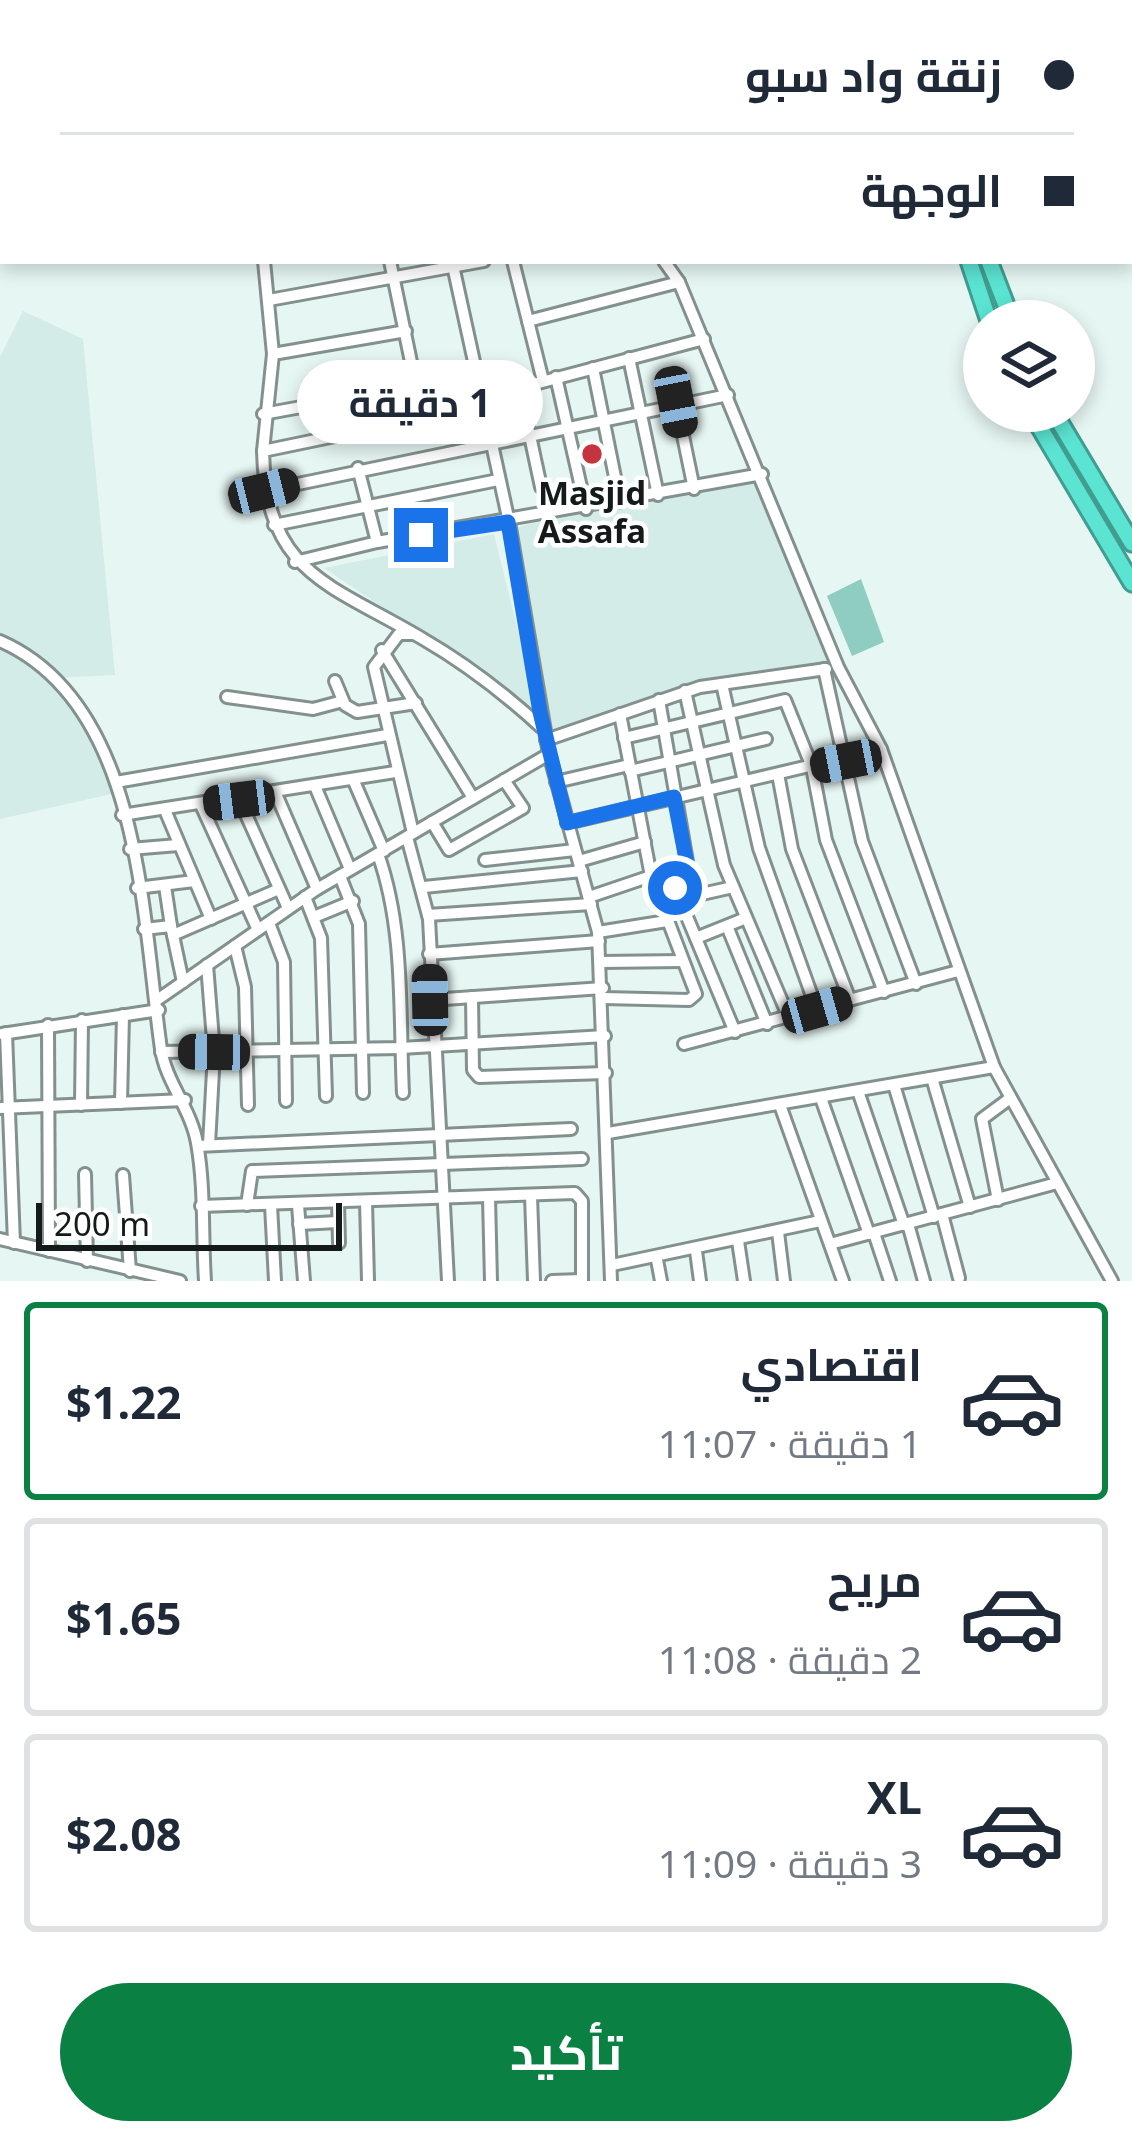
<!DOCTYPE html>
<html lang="ar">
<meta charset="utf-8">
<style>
:root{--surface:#fff;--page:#f2f2f3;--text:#1f2937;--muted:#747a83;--line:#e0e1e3;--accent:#0b8043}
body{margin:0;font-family:"Noto Sans",Cairo,sans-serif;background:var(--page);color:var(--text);direction:rtl;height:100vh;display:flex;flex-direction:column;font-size:45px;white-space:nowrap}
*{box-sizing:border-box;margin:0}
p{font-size:39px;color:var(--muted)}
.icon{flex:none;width:66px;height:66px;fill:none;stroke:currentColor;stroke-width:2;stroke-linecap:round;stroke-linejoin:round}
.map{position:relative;height:1281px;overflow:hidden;direction:ltr}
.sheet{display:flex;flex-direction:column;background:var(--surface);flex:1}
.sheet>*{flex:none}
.guide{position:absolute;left:0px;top:0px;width:1134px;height:264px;box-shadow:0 6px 18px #0003;direction:rtl;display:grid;align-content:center;height:264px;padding:0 60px;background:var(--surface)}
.controls{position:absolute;left:963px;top:300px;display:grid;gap:24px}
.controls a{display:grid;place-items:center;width:132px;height:132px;border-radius:50%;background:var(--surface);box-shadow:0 6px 18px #0003;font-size:60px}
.scale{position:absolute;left:36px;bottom:30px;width:306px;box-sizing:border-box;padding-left:12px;border:6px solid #141a19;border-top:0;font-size:33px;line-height:42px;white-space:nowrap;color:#141a19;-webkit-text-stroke:9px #fff;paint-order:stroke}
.end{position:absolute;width:54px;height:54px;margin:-27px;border:15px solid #1a73e8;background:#fff;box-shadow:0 0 0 6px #fff}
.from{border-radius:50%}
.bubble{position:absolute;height:84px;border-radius:42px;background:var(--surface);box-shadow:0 6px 18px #0003;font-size:39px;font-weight:700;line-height:84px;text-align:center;direction:rtl}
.car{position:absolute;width:36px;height:72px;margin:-36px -18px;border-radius:15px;box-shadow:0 0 9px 3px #0007;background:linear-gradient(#222 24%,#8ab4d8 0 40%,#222 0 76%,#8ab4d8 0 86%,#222 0)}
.guide b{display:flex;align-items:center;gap:42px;height:114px;font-size:45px}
.guide b+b{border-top:3px solid var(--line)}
.guide i{width:30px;height:30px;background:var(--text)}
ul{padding:21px 0 0;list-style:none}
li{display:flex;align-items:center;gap:36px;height:198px;margin:0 24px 18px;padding:0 36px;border:6px solid var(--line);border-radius:12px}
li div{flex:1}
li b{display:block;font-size:45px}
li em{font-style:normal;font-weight:700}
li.active{border-color:var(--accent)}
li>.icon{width:108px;height:108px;stroke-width:1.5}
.action{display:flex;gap:24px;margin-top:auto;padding:24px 60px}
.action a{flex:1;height:138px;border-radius:72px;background:var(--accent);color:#fff;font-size:48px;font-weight:700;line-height:138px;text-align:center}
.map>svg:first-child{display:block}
.built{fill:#d3ece7}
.green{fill:#8fccc2}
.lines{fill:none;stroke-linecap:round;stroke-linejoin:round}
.minor-casing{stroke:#83918e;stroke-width:16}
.highway-casing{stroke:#429d91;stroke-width:21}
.minor{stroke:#fff;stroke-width:10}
.highway{stroke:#5be4d2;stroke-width:15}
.route{stroke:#1a73e8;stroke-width:15}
.poi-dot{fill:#c5353f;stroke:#fff;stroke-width:4.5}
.labels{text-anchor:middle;stroke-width:9;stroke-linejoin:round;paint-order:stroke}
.poi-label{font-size:33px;font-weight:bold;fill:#141a19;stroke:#fff}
</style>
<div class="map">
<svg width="1132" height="1281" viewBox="0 0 1132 1281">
<rect width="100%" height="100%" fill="#e6f6f3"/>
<g class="built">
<path d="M 23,311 L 83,339 L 115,675 L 54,678 L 81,711 L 116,793 L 0,819 L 0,357 Z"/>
<path d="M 755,471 L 838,667 L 701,686 L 543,741 L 538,712 L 324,568 L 494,534 L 534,695 L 512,529 L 582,508 Z"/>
</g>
<path class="green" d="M 861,579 L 884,642 L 852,656 L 827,596 Z"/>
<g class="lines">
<g class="minor-casing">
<g id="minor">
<path d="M 244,0 L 246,3"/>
<path d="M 438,0 L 440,3"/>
<path d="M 264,261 L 273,354 L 406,331"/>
<path d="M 390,261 L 416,386 L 473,372"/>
<path d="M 452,261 L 509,522 L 549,754 L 598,932 L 611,1281"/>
<path d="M 513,261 L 543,381"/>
<path d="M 664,261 L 679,282 L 838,667 L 881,749 L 994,1067 L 1112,1281"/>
<path d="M 269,300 L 484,261"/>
<path d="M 528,321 L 679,282"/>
<path d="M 629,358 L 658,495"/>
<path d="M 593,368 L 620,502"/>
<path d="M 556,377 L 586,509"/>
<path d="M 520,389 L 541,487"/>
<path d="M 478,399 L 704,339"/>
<path d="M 676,402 L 694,489"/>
<path d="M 480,406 L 263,451 C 266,575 331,584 423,639 C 466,664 505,694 541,727"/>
<path d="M 263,414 L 416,386"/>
<path d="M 263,451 L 273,354"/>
<path d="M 358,468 L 377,542"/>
<path d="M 264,491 L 728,395"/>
<path d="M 274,525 L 498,480"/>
<path d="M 295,562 L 377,542 L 762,474"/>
<path d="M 412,634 L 399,634 L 374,667 L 413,833"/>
<path d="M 0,641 C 142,703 142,917 161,1049 C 166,1082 191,1109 197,1143 C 205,1187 202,1236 205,1281"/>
<path d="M 382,650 L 473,798"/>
<path d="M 824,669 L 862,841 L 916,984"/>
<path d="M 335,681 L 345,705 L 357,712 L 416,703"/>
<path d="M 722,684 L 759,848 L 817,1010"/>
<path d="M 685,691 L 724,865 L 789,1018"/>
<path d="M 227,697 L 313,709 L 343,701"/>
<path d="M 659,700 L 693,896 L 733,887"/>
<path d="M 624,738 L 785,700 L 812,767 L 826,840 L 884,992"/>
<path d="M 546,740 L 700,687 L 826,669"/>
<path d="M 630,771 L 766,739"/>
<path d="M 778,774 L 792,849 L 850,1000"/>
<path d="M 353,779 L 384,851"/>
<path d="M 116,782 L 387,735"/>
<path d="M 556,782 L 629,765"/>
<path d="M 315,786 L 350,869"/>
<path d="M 276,794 L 317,889"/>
<path d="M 239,799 L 288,908"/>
<path d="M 201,805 L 258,930"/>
<path d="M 165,810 L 211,919"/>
<path d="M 122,815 L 395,772"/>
<path d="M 432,822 L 449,850 L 523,808 L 504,780"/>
<path d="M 567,823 L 881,749"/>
<path d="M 407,837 L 429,919 L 448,1281"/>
<path d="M 130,849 L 178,845"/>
<path d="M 378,854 C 405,930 399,1013 403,1093"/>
<path d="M 485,860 L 575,850"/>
<path d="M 579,861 L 645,842"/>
<path d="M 340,876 L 359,924 L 363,1093"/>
<path d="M 691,884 L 675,888 L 735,1032"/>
<path d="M 165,886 L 171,926"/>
<path d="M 424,887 L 582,871"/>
<path d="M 137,888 L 194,881"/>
<path d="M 305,897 L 321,938 L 326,1096"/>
<path d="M 589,897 L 651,876"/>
<path d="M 428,915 L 591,904"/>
<path d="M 314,917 L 353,901"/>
<path d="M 269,923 L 284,962 L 286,1101"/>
<path d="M 727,926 L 767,1024"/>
<path d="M 144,929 L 171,926 L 183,982"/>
<path d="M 598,932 L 667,921"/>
<path d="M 173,935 L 279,889"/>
<path d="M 696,938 L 746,918"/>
<path d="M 235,946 L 245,987 L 248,1105"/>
<path d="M 429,954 L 599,941"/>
<path d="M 600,962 L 683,961"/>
<path d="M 207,965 L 214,1052 L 209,1145"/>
<path d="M 472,997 L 473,1070 L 479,1077 L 606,1073"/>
<path d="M 603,998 L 689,1000 L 696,994 L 651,876 L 620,714"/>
<path d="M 157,1000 L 317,889 L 549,754"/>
<path d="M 430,1000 L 603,988"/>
<path d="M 48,1025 L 49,1251"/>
<path d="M 6,1033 L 14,1243"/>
<path d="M 2,1034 L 159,1010"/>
<path d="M 684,1044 L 958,971"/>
<path d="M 161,1052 L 401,1048 L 605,1036"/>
<path d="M 932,1078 L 970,1207"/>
<path d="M 894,1085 L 934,1217"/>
<path d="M 858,1091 L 904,1225"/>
<path d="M 821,1098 L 869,1234"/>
<path d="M 121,1103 L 123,1015"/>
<path d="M 81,1105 L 82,1020"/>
<path d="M 780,1105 L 843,1281"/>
<path d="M 0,1108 L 185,1100"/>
<path d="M 608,1133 L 994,1067"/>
<path d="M 198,1146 L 571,1129"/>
<path d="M 85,1174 L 87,1261"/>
<path d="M 123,1175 L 130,1271"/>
<path d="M 531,1196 L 534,1281"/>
<path d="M 489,1198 L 491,1281"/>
<path d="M 998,1200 L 982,1119 L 1009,1099"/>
<path d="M 366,1201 L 368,1281"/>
<path d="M 338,1202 L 339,1243"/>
<path d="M 247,1205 L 252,1171 L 582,1159"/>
<path d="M 271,1205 L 275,1281"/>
<path d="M 298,1205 L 304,1281"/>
<path d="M 201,1206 L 575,1193 L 582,1201 L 582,1281"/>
<path d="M 942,1214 L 959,1278"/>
<path d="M 299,1224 L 338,1222"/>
<path d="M 908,1224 L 924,1281"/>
<path d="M 778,1232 L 784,1281"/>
<path d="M 874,1233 L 890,1281"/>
<path d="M 0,1239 L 180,1281"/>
<path d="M 738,1241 L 744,1281"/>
<path d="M 830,1244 L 1057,1183"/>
<path d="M 696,1251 L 700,1281"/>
<path d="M 657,1260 L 661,1281"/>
<path d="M 612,1265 L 820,1221"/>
<path d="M 552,1281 L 582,1280"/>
</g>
</g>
<g class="highway-casing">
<g id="highway">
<path d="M 920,0 L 921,3"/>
<path d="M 941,0 L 942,3"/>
<path d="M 969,261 L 989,321"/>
<path d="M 989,261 L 1012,321"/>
<path d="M 1030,411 L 1132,583"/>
<path d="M 1053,411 L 1132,543"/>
</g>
</g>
<use href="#minor" class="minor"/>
<use href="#highway" class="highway"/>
</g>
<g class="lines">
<path class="route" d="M 421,535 L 508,522 L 540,712 L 567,823 L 674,797 L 691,884 L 675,888"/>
</g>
<circle class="poi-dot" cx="592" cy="454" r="12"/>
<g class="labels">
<g class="poi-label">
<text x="592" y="505">Masjid<tspan x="592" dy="38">Assafa</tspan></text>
</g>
</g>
</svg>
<div class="controls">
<a><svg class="icon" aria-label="layers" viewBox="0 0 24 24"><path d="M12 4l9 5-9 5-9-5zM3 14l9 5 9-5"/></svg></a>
</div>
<div class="scale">200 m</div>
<i class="end from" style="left:675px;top:888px"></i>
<i class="end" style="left:421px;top:535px"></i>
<div class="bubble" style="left:297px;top:360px;width:246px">1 دقيقة</div>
<i class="car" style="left:676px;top:402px;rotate:169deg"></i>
<i class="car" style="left:264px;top:491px;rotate:76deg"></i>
<i class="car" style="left:846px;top:761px;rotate:259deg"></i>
<i class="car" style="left:239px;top:800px;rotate:263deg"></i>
<i class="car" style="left:430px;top:1000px;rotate:359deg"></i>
<i class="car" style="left:817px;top:1010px;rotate:74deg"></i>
<i class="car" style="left:214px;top:1052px;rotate:271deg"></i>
<div class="guide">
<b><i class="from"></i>زنقة واد سبو</b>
<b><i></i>الوجهة</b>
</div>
</div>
<section class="sheet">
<ul>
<li class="active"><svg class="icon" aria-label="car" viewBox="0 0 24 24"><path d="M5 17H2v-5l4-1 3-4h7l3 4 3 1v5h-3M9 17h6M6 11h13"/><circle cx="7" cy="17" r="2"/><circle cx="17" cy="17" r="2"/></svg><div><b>اقتصادي</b><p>1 دقيقة · 11:07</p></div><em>$1.22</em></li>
<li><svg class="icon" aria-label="car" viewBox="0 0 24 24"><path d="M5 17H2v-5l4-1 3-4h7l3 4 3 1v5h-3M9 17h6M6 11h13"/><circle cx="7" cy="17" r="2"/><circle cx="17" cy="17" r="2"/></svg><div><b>مريح</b><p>2 دقيقة · 11:08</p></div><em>$1.65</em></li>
<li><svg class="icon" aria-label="car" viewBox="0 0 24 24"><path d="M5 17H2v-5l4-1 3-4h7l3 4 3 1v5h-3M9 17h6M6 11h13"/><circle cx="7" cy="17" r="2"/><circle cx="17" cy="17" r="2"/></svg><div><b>XL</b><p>3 دقيقة · 11:09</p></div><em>$2.08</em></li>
</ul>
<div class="action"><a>تأكيد</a></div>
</section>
